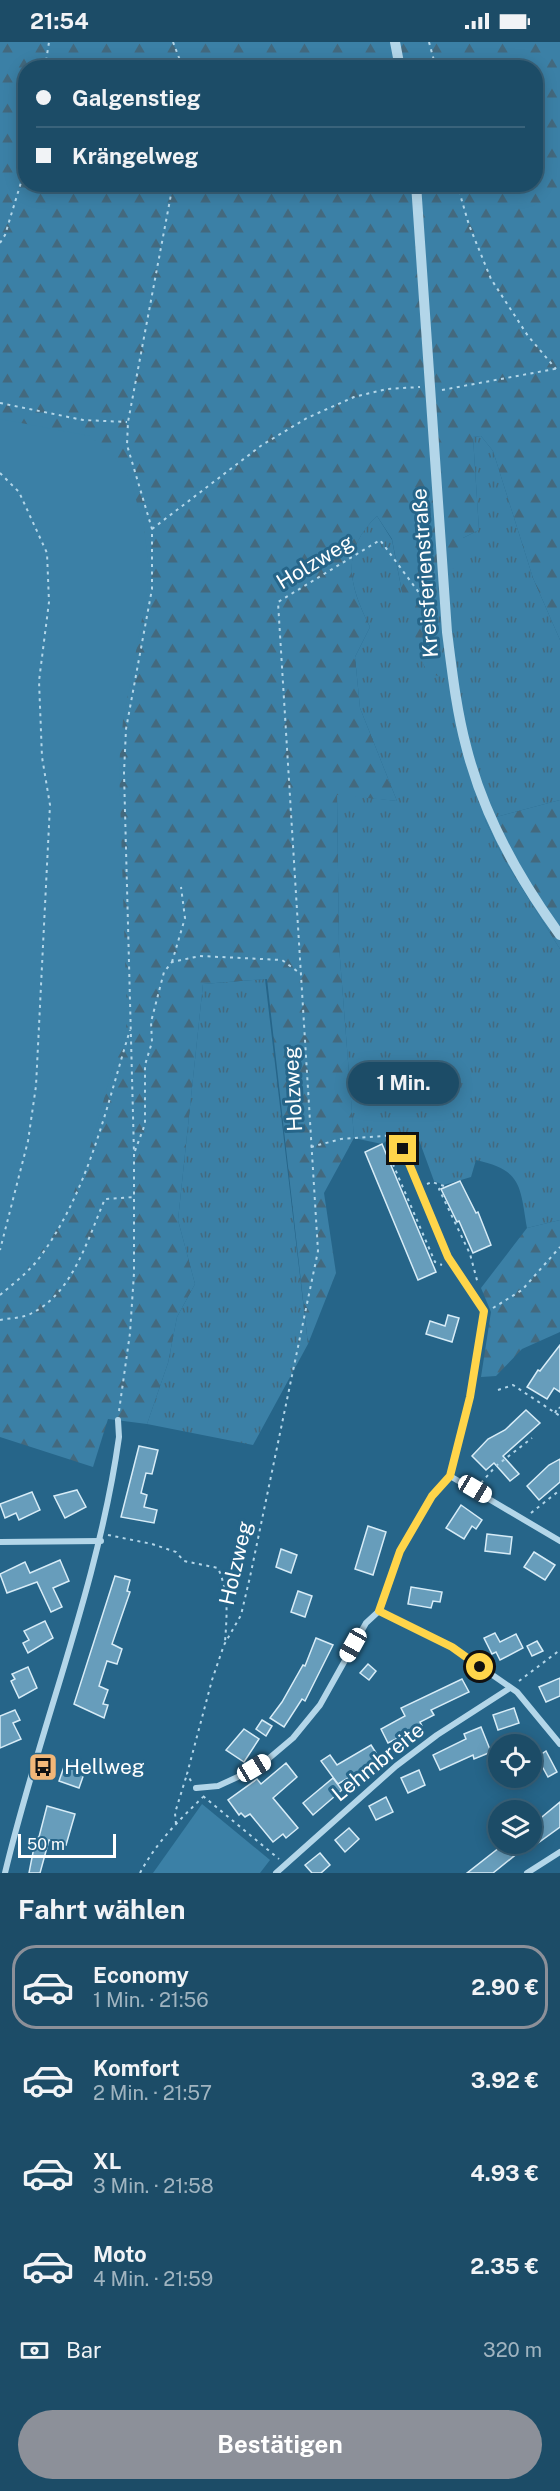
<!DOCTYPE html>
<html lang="de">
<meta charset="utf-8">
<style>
:root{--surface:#1c4c67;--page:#25536d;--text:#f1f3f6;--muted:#a0b4c0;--line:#3a637b;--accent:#8c9099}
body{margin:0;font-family:"Public Sans",sans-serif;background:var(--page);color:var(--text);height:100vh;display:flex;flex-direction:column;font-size:22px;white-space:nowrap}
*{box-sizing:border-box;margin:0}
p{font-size:20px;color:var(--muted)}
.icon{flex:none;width:33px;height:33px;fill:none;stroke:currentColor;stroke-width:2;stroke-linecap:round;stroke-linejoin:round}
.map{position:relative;height:1831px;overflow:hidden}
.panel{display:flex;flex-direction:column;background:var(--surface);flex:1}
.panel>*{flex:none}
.hud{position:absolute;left:18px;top:18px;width:525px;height:132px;border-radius:24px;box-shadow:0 3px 15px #0003,0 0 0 2px var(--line);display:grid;align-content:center;height:132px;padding:0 18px;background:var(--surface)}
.tools{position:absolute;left:488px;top:1692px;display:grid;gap:12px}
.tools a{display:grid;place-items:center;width:54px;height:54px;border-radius:50%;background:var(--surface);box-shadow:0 3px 15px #0003,0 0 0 2px var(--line);font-size:30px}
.scale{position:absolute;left:18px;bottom:15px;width:98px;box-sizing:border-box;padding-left:6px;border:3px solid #fff;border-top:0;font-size:16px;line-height:21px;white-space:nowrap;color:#fff;-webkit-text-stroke:4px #266589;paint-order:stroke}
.end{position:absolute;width:27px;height:27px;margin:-14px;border:8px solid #ffd54a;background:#111;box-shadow:0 0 0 3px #111}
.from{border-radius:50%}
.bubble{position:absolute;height:42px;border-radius:21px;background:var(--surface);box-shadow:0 3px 15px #0003,0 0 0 2px var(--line);font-size:20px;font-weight:700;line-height:42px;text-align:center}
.car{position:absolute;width:18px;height:36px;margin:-18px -9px;border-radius:8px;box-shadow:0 0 4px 2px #0007;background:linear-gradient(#fff 24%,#345 0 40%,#fff 0 76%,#345 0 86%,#fff 0)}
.hud b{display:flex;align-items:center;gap:21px;height:57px;font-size:22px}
.hud b+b{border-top:2px solid var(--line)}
.hud i{width:15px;height:15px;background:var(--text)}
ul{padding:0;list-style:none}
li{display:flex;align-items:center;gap:18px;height:84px;margin:0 12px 9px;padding:0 6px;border:3px solid transparent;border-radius:24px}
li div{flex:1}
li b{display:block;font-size:22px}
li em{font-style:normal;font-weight:700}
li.selected{border-color:var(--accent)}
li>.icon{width:54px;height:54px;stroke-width:1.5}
h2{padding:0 18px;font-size:27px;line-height:72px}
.pay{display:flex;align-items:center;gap:15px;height:66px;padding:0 18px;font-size:22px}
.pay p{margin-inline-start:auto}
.cta{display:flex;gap:12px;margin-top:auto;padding:12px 18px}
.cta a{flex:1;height:69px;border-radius:36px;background:var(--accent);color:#fff;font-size:24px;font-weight:700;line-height:69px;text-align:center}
.status{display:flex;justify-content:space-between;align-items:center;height:42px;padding:0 30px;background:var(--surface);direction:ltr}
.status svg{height:16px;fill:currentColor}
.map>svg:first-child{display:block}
.grass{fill:url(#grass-tufts)}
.forest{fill:url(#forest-firs);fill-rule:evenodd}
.park{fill:#3b80a6}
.building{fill:#679dbb;stroke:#d7ecf7;stroke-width:1.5}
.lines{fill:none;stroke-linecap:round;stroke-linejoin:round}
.path{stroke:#b3d6e9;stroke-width:2;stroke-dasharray:3 4.5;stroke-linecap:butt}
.minor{stroke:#b3d6e9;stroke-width:6}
.tertiary{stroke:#b3d6e9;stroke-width:10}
.route{stroke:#ffd54a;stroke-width:8}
.labels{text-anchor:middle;stroke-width:6;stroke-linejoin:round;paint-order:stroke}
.street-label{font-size:21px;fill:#fff;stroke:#266589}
.poi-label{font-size:21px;fill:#fff;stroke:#266589;text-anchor:start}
</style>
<div class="status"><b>21:54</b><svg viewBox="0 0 49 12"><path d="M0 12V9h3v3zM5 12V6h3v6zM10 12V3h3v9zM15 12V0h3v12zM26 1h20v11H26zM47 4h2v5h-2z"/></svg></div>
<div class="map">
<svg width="560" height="1831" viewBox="0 0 560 1831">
<defs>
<pattern id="grass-tufts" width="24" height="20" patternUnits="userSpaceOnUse" patternTransform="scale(1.5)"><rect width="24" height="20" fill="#3b80a6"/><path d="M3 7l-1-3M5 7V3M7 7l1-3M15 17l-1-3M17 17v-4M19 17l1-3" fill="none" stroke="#43697e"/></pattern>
<pattern id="forest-firs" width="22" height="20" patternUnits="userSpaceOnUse" patternTransform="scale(1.5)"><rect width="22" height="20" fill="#3b80a6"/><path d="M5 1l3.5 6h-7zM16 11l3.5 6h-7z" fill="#43697e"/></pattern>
</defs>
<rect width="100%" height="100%" fill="#266589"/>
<g class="grass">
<path d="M 481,394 L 493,409 L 533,536 L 560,598 L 560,758 L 485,778 L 504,817 L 560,907 L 560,1178 L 527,1186 C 520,1144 522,1128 476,1118 L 471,1135 L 444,1143 L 434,1139 L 419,1098 L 406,1101 L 397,1093 L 382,1102 L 354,1096 L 339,904 L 337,752 L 397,759 L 360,666 L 355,615 L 370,585 C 349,543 340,509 377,474 L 392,498 L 402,550 L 428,518 L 463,529 L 463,496 L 479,488 L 473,395 Z"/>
<path d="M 265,937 L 308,1302 L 253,1403 L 147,1382 L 168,1321 L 177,1275 L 195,1242 L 178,1178 L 203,942 Z"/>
</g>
<g class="forest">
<path d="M 0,0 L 560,0 L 560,598 L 533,536 L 493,409 L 481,394 L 473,395 L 479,488 L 463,496 L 464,530 L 428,519 L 439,634 L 426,631 L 402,550 L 392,497 L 377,474 C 340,509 349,544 370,585 L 355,615 L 360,666 L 397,759 L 337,753 L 339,904 L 354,1096 L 324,1151 L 336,1231 L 308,1302 L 267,937 L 203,942 L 178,1178 L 195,1242 L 177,1275 L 168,1321 L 147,1382 L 108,1377 L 93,1425 L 0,1395 ZM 26,26 L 536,26 L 536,142 L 26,142 Z"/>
<path d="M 560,758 L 560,907 L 504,817 L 485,778 Z"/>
<path d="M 560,1178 L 560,1290 L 522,1307 L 496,1334 L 481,1335 L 491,1270 L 481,1246 L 527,1186 Z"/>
</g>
<g class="park">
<path d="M 0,377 L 90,394 L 113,413 L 130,437 L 144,485 L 149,528 L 147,550 L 123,679 L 119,723 L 127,978 C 125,999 116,1015 110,1035 C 90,1107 67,1207 0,1248 Z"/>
<path d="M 202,1762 L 270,1818 L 260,1831 L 153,1831 Z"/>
</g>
<g class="building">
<path d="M 382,1102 L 436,1230 L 418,1238 L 365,1110 Z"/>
<path d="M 460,1139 L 476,1171 L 478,1170 L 491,1203 L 473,1211 L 459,1179 L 457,1180 L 441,1147 Z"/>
<path d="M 448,1273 L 459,1276 L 452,1300 L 426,1292 L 430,1279 L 445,1284 Z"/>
<path d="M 560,1303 L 560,1350 L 554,1346 L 547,1357 L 527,1345 L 538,1328 L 540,1329 Z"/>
<path d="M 526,1368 L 540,1381 L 503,1414 L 519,1432 L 510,1439 L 494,1421 L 486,1428 L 472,1414 L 488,1397 L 505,1388 Z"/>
<path d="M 139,1404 L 158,1408 L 152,1432 L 146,1431 L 141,1451 L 147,1453 L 144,1465 L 157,1468 L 154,1481 L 121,1475 Z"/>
<path d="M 560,1417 L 560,1440 L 539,1458 L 527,1444 L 549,1423 Z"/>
<path d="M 77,1448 L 86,1465 L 65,1476 L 54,1454 Z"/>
<path d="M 32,1450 L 40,1468 L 19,1478 L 16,1471 L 5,1476 L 0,1462 Z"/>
<path d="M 461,1463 L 482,1478 L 476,1487 L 472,1484 L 464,1497 L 446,1486 Z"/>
<path d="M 368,1484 L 386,1490 L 373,1533 L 355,1527 Z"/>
<path d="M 487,1492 L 512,1495 L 510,1512 L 485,1509 Z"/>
<path d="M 281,1507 L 297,1513 L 291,1531 L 276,1525 Z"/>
<path d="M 534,1510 L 555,1523 L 545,1538 L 524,1525 Z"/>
<path d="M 60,1518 L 69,1539 L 53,1546 L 62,1565 L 51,1570 L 37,1540 L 7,1551 L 0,1532 L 25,1520 L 30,1531 Z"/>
<path d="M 115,1534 L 130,1538 L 127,1549 L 130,1550 L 112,1602 L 122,1607 L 117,1622 L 107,1619 L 99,1644 L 108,1648 L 103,1662 L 108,1663 L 104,1676 L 74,1662 Z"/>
<path d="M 411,1545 L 442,1550 L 440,1560 L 433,1559 L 431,1566 L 408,1562 Z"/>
<path d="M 298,1549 L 312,1554 L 305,1575 L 291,1570 Z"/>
<path d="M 45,1579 L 53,1596 L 28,1611 L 23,1601 L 29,1598 L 24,1589 Z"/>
<path d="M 495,1591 L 500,1600 L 516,1592 L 523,1606 L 500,1618 L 496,1610 L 492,1612 L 484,1596 Z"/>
<path d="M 316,1596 L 333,1603 L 305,1659 L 302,1657 L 284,1685 L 270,1676 L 282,1660 L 303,1623 L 305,1624 Z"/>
<path d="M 537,1599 L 543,1609 L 532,1614 L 527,1604 Z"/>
<path d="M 368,1622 L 376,1629 L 369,1638 L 360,1631 Z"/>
<path d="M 28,1625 L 37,1646 L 19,1656 L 11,1639 L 15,1637 L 12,1632 Z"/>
<path d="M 560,1636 L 560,1654 L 546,1660 L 539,1645 Z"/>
<path d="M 462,1637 L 469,1650 L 431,1668 L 434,1673 L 420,1680 L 422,1684 L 388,1701 L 381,1687 L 405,1674 L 401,1666 Z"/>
<path d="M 514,1666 L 519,1681 L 498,1688 L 493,1673 Z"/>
<path d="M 15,1668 L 20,1678 L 13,1681 L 21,1697 L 0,1706 L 0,1674 Z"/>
<path d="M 262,1678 L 272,1684 L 266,1694 L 256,1687 Z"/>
<path d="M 481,1685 L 491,1710 L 474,1717 L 473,1713 L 440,1728 L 433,1713 L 466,1697 L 464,1692 Z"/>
<path d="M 244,1687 L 259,1697 L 244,1720 L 226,1708 Z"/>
<path d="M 371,1703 L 380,1717 L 338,1742 L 321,1719 L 330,1713 L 337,1723 Z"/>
<path d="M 546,1709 L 557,1730 L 548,1735 L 537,1715 Z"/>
<path d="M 66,1719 L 86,1726 L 79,1746 L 59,1739 Z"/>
<path d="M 286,1721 L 297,1735 L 273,1756 L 298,1786 L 286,1796 L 283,1792 L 273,1800 L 250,1772 L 245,1775 L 241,1771 L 239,1773 L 228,1758 L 257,1737 L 261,1742 Z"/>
<path d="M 419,1728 L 425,1743 L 408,1751 L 401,1736 Z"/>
<path d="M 333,1736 L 342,1748 L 313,1773 L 303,1761 Z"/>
<path d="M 386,1755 L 393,1770 L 376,1778 L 369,1764 Z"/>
<path d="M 560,1760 L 560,1785 L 531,1806 L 531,1784 Z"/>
<path d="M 47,1764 L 75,1772 L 66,1803 L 49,1798 L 40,1831 L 29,1831 L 36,1795 L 39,1795 Z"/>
<path d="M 349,1786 L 359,1797 L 345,1810 L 335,1798 Z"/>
<path d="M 504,1802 L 529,1802 L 493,1831 L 467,1831 Z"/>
<path d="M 320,1811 L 330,1823 L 321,1831 L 312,1831 L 305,1823 Z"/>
</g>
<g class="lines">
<g class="path">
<path d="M 173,0 L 183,26"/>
<path d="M 429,0 L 436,26"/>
<path d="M 45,26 L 49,0"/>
<path d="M 457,142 L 469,183 L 491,237 L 528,294 L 556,327"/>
<path d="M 0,201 L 5,193 L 26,124"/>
<path d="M 442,348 L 560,326"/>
<path d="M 0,361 L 83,378 L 127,380"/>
<path d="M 0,431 L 19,450 L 47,511 L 49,560 L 39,639 L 42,715 L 50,763 L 36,1044 L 28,1099 L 0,1208"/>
<path d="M 152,487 L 262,403 L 307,376 L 354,355 L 387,347 L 420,345"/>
<path d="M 172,920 L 185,876 L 181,845"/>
<path d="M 311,1105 L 341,1097 L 397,1093 L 400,1099"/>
<path d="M 135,1109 L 145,1082 L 145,1023 L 152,1000 L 151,980 L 164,930 L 172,920 L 200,914 L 282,918 L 301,932"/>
<path d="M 394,1111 L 389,1113 L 435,1220 L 442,1223"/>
<path d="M 427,1142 L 432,1140 L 444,1144 L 439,1147 L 470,1212 L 478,1242"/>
<path d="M 0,1253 C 14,1241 29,1230 40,1215 C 89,1148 106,1066 130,988"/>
<path d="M 493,1266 L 522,1248 L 560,1205"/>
<path d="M 0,1278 C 10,1276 24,1276 32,1271 C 73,1251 88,1196 105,1157 L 134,1155"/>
<path d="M 498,1348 L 513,1343 L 560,1374"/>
<path d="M 119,1369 L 130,1291 L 134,1231 L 134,1111 L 124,731 L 126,687 L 152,547 L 152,487 L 127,403 L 128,380 L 173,142"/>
<path d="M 555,1371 L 558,1365 L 560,1366"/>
<path d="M 481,1441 L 496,1424 L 532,1396"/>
<path d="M 531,1471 L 560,1448"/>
<path d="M 108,1493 L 152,1502 L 176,1510 L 184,1519 L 218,1526 C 229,1551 227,1572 225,1600"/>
<path d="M 519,1639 L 560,1608"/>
<path d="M 191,1739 L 187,1732 L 212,1638 L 224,1603 L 241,1573 L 250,1535 L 318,1209 L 278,560 L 380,498 L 434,571"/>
<path d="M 203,1754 L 279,1817"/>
<path d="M 176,1782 L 175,1771 L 187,1732"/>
<path d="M 140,1831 C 156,1801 179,1778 203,1755"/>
</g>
<g class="minor">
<path d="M 450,1434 L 560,1499"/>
<path d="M 0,1500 L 101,1499"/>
<path d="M 379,1569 L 452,1605 L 517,1650 L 560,1702"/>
<path d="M 196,1746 L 218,1744 L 242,1733 L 267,1718 L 293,1696 L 320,1663 L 366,1581 L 379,1569 L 400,1509 L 432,1454 L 450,1434 L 470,1355 L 484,1269 L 448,1215 L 403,1107"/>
<path d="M 5,1831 C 40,1684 98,1545 119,1395 L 118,1378"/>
<path d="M 276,1831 L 396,1724 L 437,1693 L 510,1646"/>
<path d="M 527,1831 L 560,1810"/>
</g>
<g class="tertiary">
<path d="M 395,0 L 400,26"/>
<path d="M 416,142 L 447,590 C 452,628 456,666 466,704 C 483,772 519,837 560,893"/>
</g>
</g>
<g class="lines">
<path class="route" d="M 403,1107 L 448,1215 L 484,1269 L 470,1355 L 450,1434 L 432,1454 L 400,1509 L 379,1569 L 452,1605 L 480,1625"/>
</g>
<defs>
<g id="bus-square" transform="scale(1.5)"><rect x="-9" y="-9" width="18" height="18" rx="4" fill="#f2b778" stroke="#266589"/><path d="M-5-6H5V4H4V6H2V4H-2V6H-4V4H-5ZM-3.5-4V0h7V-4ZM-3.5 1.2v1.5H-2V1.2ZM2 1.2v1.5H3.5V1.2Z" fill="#111"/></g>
</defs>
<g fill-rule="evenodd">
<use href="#bus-square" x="43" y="1725"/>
</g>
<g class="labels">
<g class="street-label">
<text transform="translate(315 520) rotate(-31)" y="7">Holzweg</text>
<text transform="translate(425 531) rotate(-94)" y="7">Kreisferienstraße</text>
<text transform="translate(293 1047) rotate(-93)" y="7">Holzweg</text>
<text transform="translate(236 1521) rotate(-77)" y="7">Holzweg</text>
<text transform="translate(378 1720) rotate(-39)" y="7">Lehmbreite</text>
</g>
<g class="poi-label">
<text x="64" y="1732">Hellweg</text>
</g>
</g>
</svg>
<div class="tools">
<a><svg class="icon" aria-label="locate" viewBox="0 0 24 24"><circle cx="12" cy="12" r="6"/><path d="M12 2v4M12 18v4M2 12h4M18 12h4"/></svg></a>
<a><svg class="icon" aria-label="layers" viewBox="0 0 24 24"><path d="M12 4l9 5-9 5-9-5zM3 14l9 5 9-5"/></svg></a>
</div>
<div class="scale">50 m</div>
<i class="end from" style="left:480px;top:1625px"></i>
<i class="end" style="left:403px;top:1107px"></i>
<div class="bubble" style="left:348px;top:1020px;width:111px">1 Min.</div>
<i class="car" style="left:475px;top:1447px;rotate:121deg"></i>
<i class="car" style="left:353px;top:1603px;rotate:209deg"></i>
<i class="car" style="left:254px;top:1726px;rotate:59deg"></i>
<div class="hud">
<b><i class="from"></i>Galgenstieg</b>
<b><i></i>Krängelweg</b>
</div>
</div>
<section class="panel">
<h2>Fahrt wählen</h2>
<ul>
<li class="selected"><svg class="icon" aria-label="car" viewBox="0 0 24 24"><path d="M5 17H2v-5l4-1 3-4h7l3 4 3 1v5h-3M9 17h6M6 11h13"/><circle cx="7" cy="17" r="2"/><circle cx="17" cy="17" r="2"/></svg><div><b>Economy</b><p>1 Min. · 21:56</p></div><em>2.90 €</em></li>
<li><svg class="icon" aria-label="car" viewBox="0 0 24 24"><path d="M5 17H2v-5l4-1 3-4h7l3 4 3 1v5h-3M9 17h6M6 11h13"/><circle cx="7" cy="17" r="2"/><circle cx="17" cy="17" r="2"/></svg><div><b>Komfort</b><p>2 Min. · 21:57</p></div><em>3.92 €</em></li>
<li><svg class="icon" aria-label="car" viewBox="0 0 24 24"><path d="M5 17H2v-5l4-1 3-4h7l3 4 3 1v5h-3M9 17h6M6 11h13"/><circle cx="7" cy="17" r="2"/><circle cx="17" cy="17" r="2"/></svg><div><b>XL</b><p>3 Min. · 21:58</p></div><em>4.93 €</em></li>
<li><svg class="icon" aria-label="car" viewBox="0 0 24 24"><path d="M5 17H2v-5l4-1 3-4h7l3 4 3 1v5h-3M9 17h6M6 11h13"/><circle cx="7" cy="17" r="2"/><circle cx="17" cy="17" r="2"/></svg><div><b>Moto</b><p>4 Min. · 21:59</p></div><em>2.35 €</em></li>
</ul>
<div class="pay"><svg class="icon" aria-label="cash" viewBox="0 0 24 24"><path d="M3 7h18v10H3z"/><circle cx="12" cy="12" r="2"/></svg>Bar<p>320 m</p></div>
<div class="cta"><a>Bestätigen</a></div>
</section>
